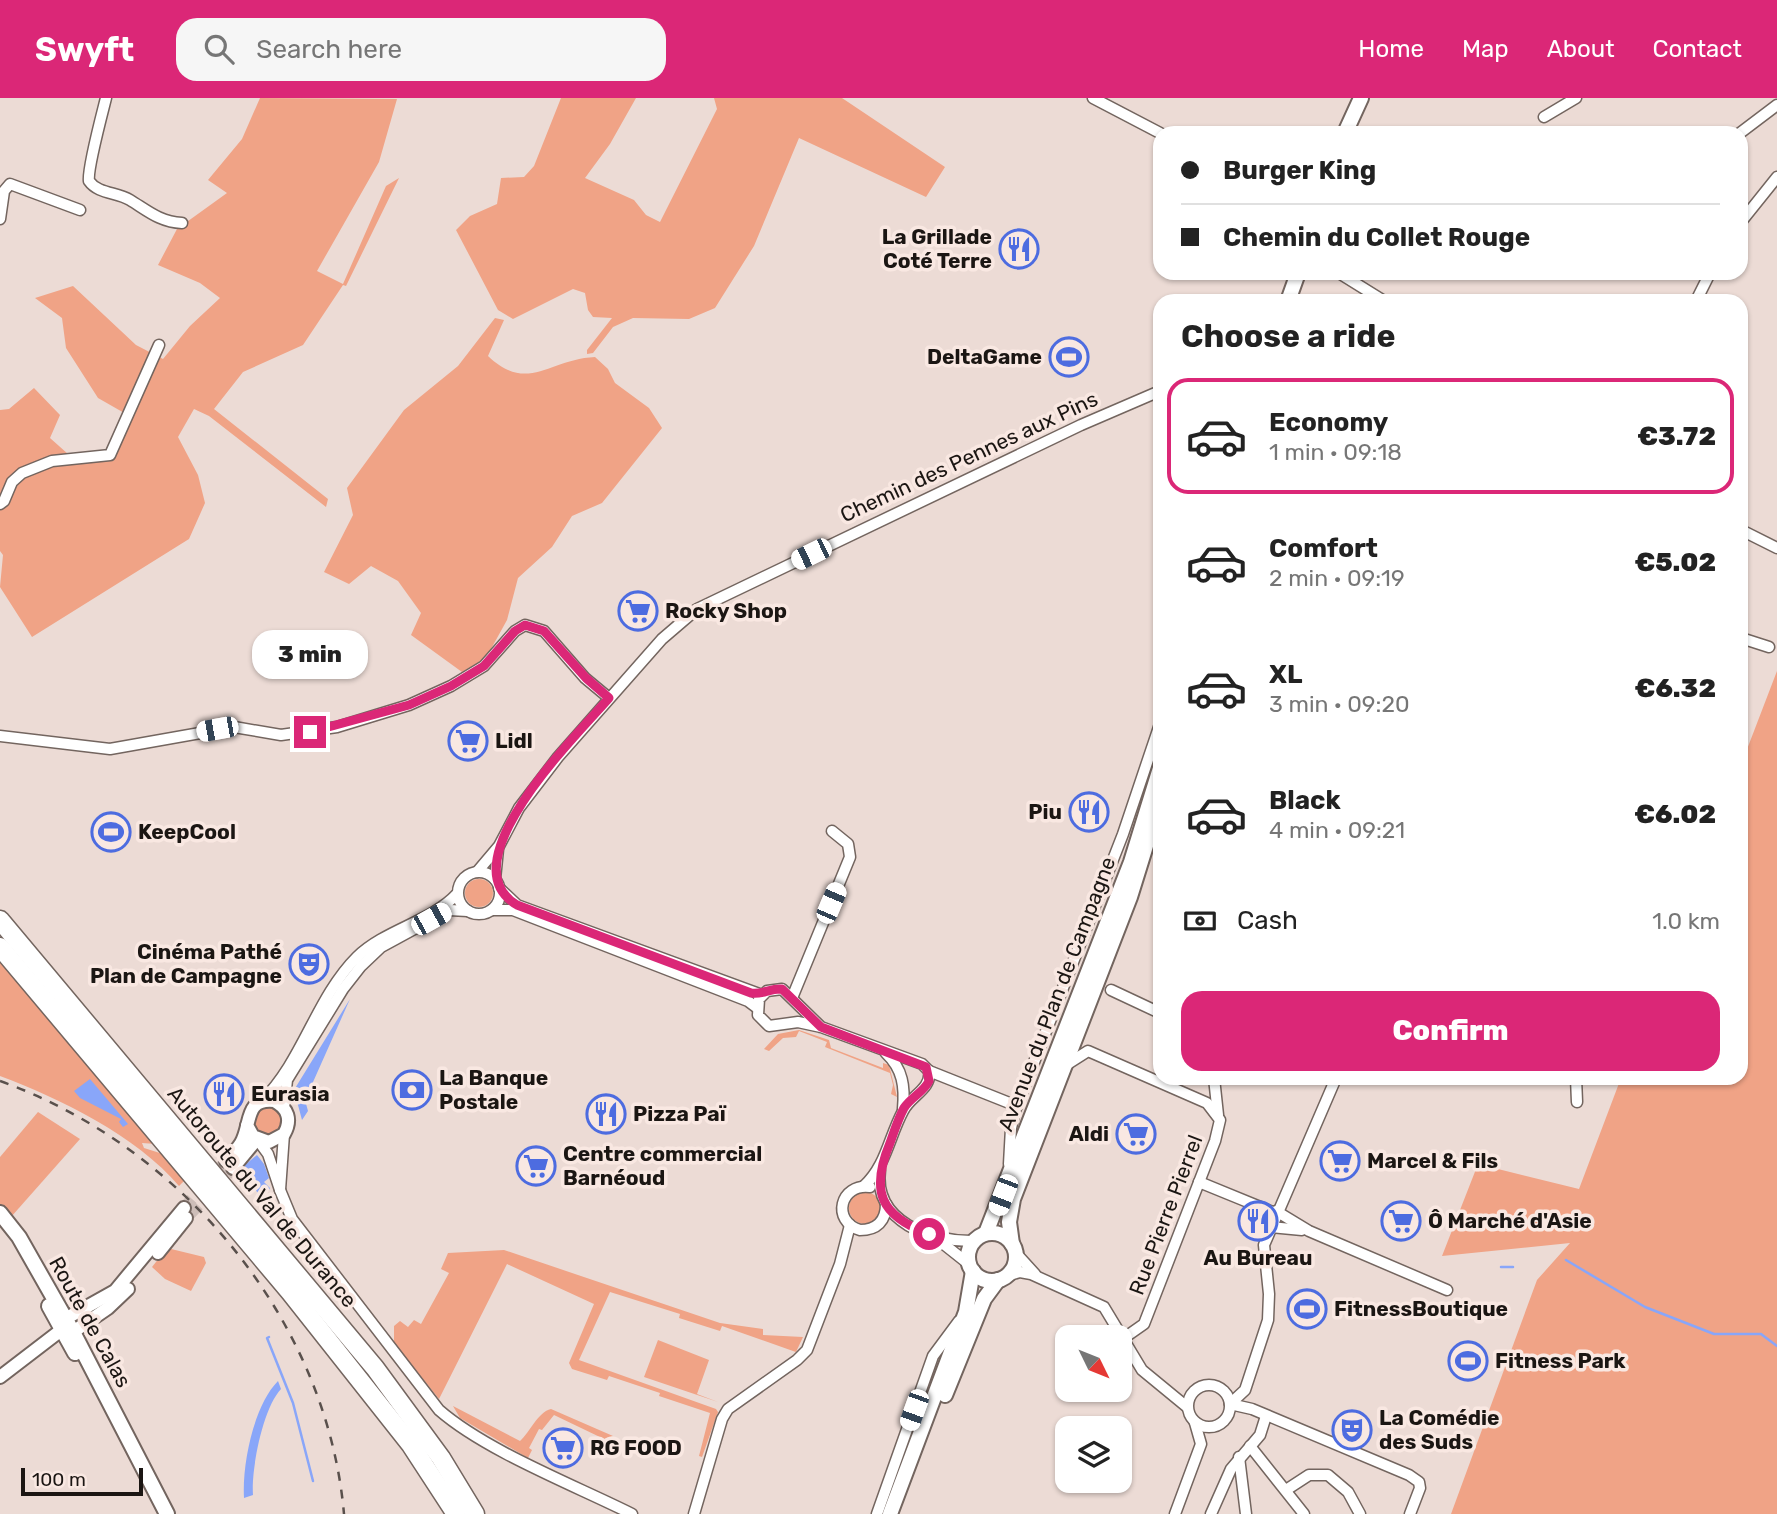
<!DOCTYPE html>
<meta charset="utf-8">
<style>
:root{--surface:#fff;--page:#f6f6f6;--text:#222;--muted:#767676;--line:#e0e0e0;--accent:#db2777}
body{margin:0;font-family:Rubik,sans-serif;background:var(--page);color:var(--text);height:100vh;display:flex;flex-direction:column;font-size:26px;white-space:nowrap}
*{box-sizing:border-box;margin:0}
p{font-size:23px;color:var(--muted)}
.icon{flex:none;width:38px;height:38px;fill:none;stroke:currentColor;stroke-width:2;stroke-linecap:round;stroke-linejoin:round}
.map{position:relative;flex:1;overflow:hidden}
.panel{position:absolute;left:1153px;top:196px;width:595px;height:791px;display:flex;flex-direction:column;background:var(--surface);border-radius:21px;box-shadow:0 2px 5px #0004}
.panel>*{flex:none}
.guide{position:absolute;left:1153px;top:28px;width:595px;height:154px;border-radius:21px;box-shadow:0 2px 5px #0004;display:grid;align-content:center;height:154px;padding:0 28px;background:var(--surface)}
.needle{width:46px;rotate:133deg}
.buttons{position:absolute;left:1055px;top:1227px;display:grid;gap:14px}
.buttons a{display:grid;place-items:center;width:77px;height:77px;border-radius:14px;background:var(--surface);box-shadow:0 2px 5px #0004;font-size:35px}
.scale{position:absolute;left:21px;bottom:18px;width:122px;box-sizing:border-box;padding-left:7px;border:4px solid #1b1613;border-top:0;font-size:19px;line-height:24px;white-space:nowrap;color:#1b1613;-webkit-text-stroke:5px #f9e8e2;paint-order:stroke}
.end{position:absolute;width:32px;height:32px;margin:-16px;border:9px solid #db2777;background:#fff;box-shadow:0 0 0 4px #fff}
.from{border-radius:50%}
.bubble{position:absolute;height:49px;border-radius:21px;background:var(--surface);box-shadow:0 2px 5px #0004;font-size:23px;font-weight:800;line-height:49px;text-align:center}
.car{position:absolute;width:21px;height:42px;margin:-21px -10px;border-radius:9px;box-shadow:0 0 5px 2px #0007;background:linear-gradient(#fff 24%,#345 0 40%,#fff 0 76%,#345 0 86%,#fff 0)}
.guide b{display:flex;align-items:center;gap:24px;height:66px;font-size:26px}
.guide b+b{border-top:2px solid var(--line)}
.guide i{width:18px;height:18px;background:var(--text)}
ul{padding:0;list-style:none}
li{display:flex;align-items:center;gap:21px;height:116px;margin:0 14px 10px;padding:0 14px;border:4px solid transparent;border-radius:21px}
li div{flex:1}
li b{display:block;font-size:26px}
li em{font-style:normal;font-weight:800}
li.selected{border-color:var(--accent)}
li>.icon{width:63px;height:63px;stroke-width:1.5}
h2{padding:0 28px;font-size:32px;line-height:84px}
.pay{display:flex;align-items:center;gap:18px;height:77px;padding:0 28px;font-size:26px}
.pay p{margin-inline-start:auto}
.cta{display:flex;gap:14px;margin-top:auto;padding:14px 28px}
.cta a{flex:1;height:80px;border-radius:21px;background:var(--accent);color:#fff;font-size:28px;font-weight:800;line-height:80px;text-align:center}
header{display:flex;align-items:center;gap:42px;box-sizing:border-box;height:98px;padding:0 35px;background:var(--accent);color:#fff}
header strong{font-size:33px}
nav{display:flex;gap:38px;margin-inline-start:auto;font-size:24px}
.search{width:490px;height:63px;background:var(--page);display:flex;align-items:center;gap:18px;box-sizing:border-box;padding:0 24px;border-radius:21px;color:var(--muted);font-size:26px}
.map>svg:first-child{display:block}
.green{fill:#f0a386}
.water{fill:#89a6f9}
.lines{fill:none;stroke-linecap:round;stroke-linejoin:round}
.stream{stroke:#89a6f9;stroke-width:2.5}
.tertiary-tunnel{stroke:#cdbdb8;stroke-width:12;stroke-dasharray:12 6;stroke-linecap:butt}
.minor-casing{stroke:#73655f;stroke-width:13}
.tertiary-casing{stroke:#73655f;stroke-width:16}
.secondary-casing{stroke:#73655f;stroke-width:18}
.motorway-casing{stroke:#73655f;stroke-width:21}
.minor{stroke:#fff;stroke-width:10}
.tertiary{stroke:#fff;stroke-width:12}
.secondary{stroke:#fff;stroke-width:14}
.motorway{stroke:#fff;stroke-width:18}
.rail{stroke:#59504c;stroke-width:2.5;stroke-dasharray:9 9;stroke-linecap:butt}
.route{stroke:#db2777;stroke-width:9}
.labels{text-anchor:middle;stroke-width:7;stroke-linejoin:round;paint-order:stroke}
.poi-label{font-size:21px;font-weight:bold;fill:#1b1613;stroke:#f9e8e2;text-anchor:start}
.street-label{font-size:21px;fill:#1b1613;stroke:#f9e8e2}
</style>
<header>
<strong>Swyft</strong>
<div class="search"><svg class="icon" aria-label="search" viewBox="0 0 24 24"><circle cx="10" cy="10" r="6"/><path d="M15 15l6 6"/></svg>Search here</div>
<nav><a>Home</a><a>Map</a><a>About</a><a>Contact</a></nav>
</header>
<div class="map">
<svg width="1777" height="1416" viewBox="0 0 1777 1416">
<rect width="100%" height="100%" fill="#ecdbd5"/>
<g class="green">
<path d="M 260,0 L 397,1 L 379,64 L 317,173 L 343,186 L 386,88 L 399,80 L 346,188 L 343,187 L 303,247 L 243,274 L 214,311 L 328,401 L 326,409 L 209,318 L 194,311 L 178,339 L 198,377 L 205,405 L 189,441 L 32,539 L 0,489 L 3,457 L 0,453 L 0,312 L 9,311 L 34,290 L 60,317 L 50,340 L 77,364 L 113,363 L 133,320 L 98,300 L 66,250 L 62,220 L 35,200 L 73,188 L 136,247 L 163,261 L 190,228 L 220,200 L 200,185 L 158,167 L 177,131 L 227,95 L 208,82 L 242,41 Z"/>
<path d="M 561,0 L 636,0 L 610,46 L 585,80 L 634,102 L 646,117 L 660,124 L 717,11 L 714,0 L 842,0 L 945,69 L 926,99 L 799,40 L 754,148 L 715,210 L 689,221 L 633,220 L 613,229 L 593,255 L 587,256 L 587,252 L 612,220 L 593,219 L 588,212 L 585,195 L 573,191 L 513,221 L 498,212 L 456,132 L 470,118 L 497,106 L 501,80 L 524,79 L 534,68 Z"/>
<path d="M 495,220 L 504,222 L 488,258 C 528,296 549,261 595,259 L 608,271 L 615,285 L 649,310 L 662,330 L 602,405 L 572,418 L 552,449 L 518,480 L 507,522 L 486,560 L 462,574 L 411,537 L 421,515 L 398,483 L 371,468 L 349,486 L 324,474 L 353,417 L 347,390 L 404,312 L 458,268 Z"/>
<path d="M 1777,573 L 1777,1416 L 1451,1416 L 1537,1182 L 1570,1145 L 1442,1158 L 1478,1066 L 1579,1091 L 1621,980 L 1741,980 L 1741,667 Z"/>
<circle cx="479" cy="795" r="14"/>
<path d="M 0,863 L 156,1046 L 142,1045 L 144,1050 L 163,1056 L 188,1086 L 184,1083 L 179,1088 C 137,1038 59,1000 0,978 Z"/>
<path d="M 799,932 L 829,942 L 831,950 L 883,970 L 883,965 L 889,967 L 897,999 L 891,996 L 893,987 L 890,975 L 825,949 L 827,944 L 799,933 L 796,939 L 783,940 L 769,953 L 764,951 L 778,936 Z"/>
<circle cx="268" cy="1023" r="15"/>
<path d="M 38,1014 L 80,1041 L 11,1119 L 0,1106 L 0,1059 Z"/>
<circle cx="865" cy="1110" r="16"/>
<path d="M 167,1150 L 204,1159 L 206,1165 L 191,1193 L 165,1181 L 152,1169 Z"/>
<path d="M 504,1152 L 720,1225 L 763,1231 L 763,1237 L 803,1239 L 796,1254 L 793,1253 L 722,1228 L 720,1233 L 679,1220 L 680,1216 L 610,1194 L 579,1262 L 716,1311 L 718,1314 L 702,1359 L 699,1358 L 710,1315 L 659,1298 L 660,1295 L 609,1278 L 607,1282 L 572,1271 L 569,1265 L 594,1206 L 507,1166 L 439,1301 L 394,1245 L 394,1228 L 400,1223 L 408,1229 L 414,1222 L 421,1226 L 449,1175 L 441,1171 L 448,1155 Z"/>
<path d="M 658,1242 L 709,1262 L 697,1296 L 718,1304 L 644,1279 Z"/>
<path d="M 453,1308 L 520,1343 C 530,1334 538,1314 551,1311 L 613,1338 L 604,1341 L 554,1317 L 542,1332 L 539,1331 L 529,1350 L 532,1352 L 528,1360 L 460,1320 Z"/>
</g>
<g class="water">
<path d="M 350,901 L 305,1002 L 308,1013 L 302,1022 L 294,992 Z"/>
<path d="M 90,981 L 128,1026 L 123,1029 L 119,1024 L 121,1021 L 80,1000 L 74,993 Z"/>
<path d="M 257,1057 L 264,1066 L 269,1080 L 264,1084 L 270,1090 L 263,1101 L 239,1072 Z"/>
<path d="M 278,1283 L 281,1291 C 263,1310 251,1371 253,1397 L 244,1400 C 242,1366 254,1307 278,1283 Z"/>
</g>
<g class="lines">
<g class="stream">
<path d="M 1566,1162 L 1645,1209 L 1714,1236 L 1761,1236 L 1777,1248"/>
<path d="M 1501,1169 L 1513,1169"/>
<path d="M 269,1239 L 267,1240 L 293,1305 L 313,1383"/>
</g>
<g class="tertiary-tunnel">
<path d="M 184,1110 L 226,1063"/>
<path d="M 190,1116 L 233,1070"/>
</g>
<g class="minor-casing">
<g id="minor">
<path d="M 106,0 C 102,16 87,72 89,83 C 98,96 117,94 130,102 C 148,113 160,124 182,125"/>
<path d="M 1093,0 L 1160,35"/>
<path d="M 1544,19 L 1576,0"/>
<path d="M 1740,35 L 1777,7"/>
<path d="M 0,121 L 4,93 L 10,86 L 80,112"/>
<path d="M 1741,124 L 1777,79"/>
<path d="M 1339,175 L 1384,203"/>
<path d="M 1696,203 L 1710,175"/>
<path d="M 0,406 L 4,403 L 12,384 L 22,375 L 52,363 L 110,357 L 159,247"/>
<path d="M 1741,432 L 1777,450"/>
<path d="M 1741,540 L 1769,549"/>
<path d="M 0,638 L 110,651 L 234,629 L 281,637 L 337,629 L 409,607 L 451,588 L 484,568 L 515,533 L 525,527 L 544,533 L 585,580 L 609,600"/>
<circle cx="479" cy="795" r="21"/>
<path d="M 477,774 L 499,748 L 519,710 L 558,659 L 662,541 L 697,511 L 1081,327 L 1160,293"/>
<path d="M 495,781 L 498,751"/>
<path d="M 499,790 L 517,807 L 762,897"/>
<path d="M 492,812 L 513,812 L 748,903 L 756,909"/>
<path d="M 1111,892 L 1160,915"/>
<path d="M 792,900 L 850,759 L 848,746 L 832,733"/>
<path d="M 821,929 L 782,891 L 767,893 L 759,901 L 758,917 L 769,928 L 798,924 L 821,929 L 922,966 L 929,973 C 932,991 910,998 903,1013 C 889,1039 886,1068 864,1088"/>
<path d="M 886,955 C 903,971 905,989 903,1011"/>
<path d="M 1066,967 L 1088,953 L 1207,1005 L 1220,1022 L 1215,1043 L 1144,1226 L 1124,1240"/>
<path d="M 929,973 L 1017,1008"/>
<path d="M 1214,980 L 1218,1017"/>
<path d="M 1576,980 L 1577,1004"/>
<path d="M 262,1003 C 303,963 316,900 357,859 C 386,831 431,824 457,796"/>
<path d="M 284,1010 L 287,982 L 343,891 L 361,868 L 381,849 L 449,812 L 468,813"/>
<path d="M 257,1041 L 268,1056 L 280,1092 L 284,1036"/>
<path d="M 1009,1066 L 1011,1030 L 1015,1013 L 1123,736 L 1160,626"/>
<path d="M 880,1072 C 873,1124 931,1144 974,1143"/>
<path d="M 1199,1084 L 1275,1115"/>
<path d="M 870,1089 C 840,1085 831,1123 860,1132 C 877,1132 886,1123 886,1106"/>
<path d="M 280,1092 L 292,1121 L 439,1312 C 486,1353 574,1387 632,1416"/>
<path d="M 1276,1113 L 1309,1133 L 1447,1192"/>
<path d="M 1270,1129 L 1302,1132"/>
<path d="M 936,1140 L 970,1167"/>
<path d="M 1015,1154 L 1035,1176"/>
<path d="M 1006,1178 L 1020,1174 L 1031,1176 L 1104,1209 L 1142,1272 L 1187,1309"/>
<circle cx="1209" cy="1308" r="21"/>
<path d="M 1230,1306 L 1245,1292 L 1268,1222 L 1269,1196 L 1264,1147 L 1336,980"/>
<path d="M 1230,1306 L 1252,1311 L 1409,1377 L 1419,1384 L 1420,1390 L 1410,1416"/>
<path d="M 1250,1348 L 1304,1416"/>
<path d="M 1239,1359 L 1246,1416"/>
<path d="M 1286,1392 L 1309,1377 L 1328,1377 L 1348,1394 L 1360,1416"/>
<path d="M 694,1416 L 722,1321 L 728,1311 L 797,1262 L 807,1252 L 840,1166 L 850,1127"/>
<path d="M 877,1416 L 933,1258 L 959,1223"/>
<path d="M 1175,1416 L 1201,1346 L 1195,1325"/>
<path d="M 1211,1416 L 1231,1371 L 1260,1337 L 1266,1318"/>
</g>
</g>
<g class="tertiary-casing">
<g id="tertiary">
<path d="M 226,1063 C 232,1056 240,1049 243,1041 C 251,1023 246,1000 274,1003 C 288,1010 292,1022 284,1036 L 269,1044 L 253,1038 L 247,1027"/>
<path d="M 233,1070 L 257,1041"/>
<path d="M 158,1155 L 186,1120"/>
<path d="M 64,1233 L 73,1234 L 108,1210 L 128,1191"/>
<path d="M 0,1279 L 60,1233 L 65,1221 L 115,1193 L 184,1110"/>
</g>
</g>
<g class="secondary-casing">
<g id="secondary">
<path d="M 1345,35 L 1361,0"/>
<path d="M 1288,203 L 1298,175"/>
<path d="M 0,1115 L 19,1139 L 73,1234 L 167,1416"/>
<path d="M 986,1135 L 1131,764 L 1160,670"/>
<circle cx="992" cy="1159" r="24"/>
<path d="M 1012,1146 L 1009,1124 L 1013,1101 L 1130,799 L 1154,722"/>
<path d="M 49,1208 L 75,1255"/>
<path d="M 945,1297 L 984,1201 L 998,1182"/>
<path d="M 890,1416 L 966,1214 L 973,1173"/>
</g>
</g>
<g class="motorway-casing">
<g id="motorway">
<path d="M 0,822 L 375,1270 L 441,1360 L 475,1416"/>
<path d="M 0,849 L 290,1194 L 411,1347 L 456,1416"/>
</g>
</g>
<use href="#minor" class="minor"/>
<use href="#tertiary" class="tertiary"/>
<use href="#secondary" class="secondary"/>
<use href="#motorway" class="motorway"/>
<path class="rail" d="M 0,983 C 182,1048 327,1222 344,1416"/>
</g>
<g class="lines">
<path class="route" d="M 310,634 L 409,607 L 451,588 L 484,568 L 515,533 L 525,527 L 544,533 L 586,580 L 609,600 C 577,637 446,765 517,807 L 751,895 C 763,897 770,890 782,891 L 821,929 L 926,969 L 929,983 C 924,994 911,999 904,1010 C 898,1021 894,1034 890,1045 C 870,1093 880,1118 929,1136"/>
</g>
<defs>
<g id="restaurant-ring" transform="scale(2.0125)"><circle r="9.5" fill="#f9e8e2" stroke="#4d6ce0" stroke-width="1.5"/><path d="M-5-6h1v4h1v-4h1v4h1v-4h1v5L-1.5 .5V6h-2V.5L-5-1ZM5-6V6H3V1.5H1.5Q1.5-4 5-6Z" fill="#4d6ce0"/></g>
<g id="stadium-ring" transform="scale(2.0125)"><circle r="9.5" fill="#f9e8e2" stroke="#4d6ce0" stroke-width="1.5"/><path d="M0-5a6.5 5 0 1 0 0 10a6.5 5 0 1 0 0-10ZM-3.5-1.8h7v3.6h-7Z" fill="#4d6ce0"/></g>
<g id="supermarket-ring" transform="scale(2.0125)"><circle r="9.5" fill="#f9e8e2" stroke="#4d6ce0" stroke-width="1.5"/><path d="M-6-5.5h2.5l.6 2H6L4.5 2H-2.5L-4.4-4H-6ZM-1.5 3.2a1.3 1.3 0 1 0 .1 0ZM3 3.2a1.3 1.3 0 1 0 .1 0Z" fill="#4d6ce0"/></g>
<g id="theatre-ring" transform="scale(2.0125)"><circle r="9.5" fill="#f9e8e2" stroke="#4d6ce0" stroke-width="1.5"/><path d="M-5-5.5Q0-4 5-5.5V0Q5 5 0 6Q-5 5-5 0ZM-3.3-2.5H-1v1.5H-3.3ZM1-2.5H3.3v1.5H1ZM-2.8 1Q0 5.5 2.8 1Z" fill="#4d6ce0"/></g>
<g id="bank-ring" transform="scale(2.0125)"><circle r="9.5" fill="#f9e8e2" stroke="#4d6ce0" stroke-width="1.5"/><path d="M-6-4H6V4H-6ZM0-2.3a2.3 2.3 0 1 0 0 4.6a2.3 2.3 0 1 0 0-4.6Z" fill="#4d6ce0"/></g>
</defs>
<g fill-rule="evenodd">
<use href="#restaurant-ring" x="1019" y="151"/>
<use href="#stadium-ring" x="1069" y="259"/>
<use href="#supermarket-ring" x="638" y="513"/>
<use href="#supermarket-ring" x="468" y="643"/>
<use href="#restaurant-ring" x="1089" y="714"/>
<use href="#stadium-ring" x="111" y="734"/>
<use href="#theatre-ring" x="309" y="866"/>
<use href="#bank-ring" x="412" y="992"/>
<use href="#restaurant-ring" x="224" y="996"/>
<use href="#restaurant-ring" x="606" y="1016"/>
<use href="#supermarket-ring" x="1136" y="1036"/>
<use href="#supermarket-ring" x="1340" y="1063"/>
<use href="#supermarket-ring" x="536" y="1068"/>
<use href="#restaurant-ring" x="1258" y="1123"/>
<use href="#supermarket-ring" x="1401" y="1123"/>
<use href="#stadium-ring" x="1307" y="1211"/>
<use href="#stadium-ring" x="1468" y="1263"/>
<use href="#theatre-ring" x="1352" y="1332"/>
<use href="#supermarket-ring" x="563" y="1350"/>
</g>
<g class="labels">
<g class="poi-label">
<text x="992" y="146" text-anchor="end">La Grillade<tspan x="992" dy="24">Coté Terre</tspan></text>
<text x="1042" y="266" text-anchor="end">DeltaGame</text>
<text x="665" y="520">Rocky Shop</text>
<text x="495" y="650">Lidl</text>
<text x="1062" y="721" text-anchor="end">Piu</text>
<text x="138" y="741">KeepCool</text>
<text x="282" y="861" text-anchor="end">Cinéma Pathé<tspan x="282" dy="24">Plan de Campagne</tspan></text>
<text x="439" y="987">La Banque<tspan x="439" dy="24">Postale</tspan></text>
<text x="251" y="1003">Eurasia</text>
<text x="633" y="1023">Pizza Paï</text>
<text x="1109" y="1043" text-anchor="end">Aldi</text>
<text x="563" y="1063">Centre commercial<tspan x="563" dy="24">Barnéoud</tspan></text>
<text x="1367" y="1070">Marcel &amp; Fils</text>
<text x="1428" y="1130">Ô Marché d'Asie</text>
<text x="1258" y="1167" text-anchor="middle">Au Bureau</text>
<text x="1334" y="1218">FitnessBoutique</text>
<text x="1495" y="1270">Fitness Park</text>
<text x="1379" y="1327">La Comédie<tspan x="1379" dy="24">des Suds</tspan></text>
<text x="590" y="1357">RG FOOD</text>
</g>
<g class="street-label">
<text transform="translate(969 359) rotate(-25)" y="7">Chemin des Pennes aux Pins</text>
<text transform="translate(1057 896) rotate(-69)" y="7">Avenue du Plan de Campagne</text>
<text transform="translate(262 1099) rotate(50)" y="7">Autoroute du Val de Durance</text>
<text transform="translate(1166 1117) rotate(-69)" y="7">Rue Pierre Pierrel</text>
<text transform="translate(90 1224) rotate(61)" y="7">Route de Calas</text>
</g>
</g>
</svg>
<div class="buttons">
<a><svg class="needle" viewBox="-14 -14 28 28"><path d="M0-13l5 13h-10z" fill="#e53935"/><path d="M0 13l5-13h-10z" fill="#767676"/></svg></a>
<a><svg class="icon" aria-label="layers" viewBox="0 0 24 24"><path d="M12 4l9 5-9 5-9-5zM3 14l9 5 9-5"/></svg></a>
</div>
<div class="scale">100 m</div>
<i class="end from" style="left:929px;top:1136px"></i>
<i class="end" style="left:310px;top:634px"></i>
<div class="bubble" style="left:252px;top:532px;width:116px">3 min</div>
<i class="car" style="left:811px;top:456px;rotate:244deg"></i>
<i class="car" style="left:217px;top:631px;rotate:260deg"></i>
<i class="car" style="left:831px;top:805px;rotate:23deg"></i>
<i class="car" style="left:431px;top:821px;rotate:61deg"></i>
<i class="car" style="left:1003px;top:1097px;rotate:201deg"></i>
<i class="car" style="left:914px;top:1312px;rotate:200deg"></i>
<div class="guide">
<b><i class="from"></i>Burger King</b>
<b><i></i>Chemin du Collet Rouge</b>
</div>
<section class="panel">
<h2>Choose a ride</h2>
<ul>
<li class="selected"><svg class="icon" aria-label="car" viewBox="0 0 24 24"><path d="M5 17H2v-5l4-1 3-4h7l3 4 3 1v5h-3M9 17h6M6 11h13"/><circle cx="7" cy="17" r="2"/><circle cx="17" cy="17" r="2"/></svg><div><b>Economy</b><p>1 min · 09:18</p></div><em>€3.72</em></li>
<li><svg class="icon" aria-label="car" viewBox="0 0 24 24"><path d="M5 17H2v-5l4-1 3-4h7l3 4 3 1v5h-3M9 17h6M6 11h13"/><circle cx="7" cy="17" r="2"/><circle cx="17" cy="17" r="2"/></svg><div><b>Comfort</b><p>2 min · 09:19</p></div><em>€5.02</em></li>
<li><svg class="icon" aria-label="car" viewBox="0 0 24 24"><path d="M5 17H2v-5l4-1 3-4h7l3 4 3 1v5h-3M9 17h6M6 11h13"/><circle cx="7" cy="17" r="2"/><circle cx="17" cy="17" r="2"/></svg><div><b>XL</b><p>3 min · 09:20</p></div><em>€6.32</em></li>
<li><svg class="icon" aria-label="car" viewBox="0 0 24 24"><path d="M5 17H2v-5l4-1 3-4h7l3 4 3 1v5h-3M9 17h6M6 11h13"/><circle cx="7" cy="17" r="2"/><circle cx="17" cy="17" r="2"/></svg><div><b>Black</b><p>4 min · 09:21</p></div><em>€6.02</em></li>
</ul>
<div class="pay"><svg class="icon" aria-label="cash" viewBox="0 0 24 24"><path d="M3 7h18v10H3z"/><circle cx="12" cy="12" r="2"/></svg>Cash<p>1.0 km</p></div>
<div class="cta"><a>Confirm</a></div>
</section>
</div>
